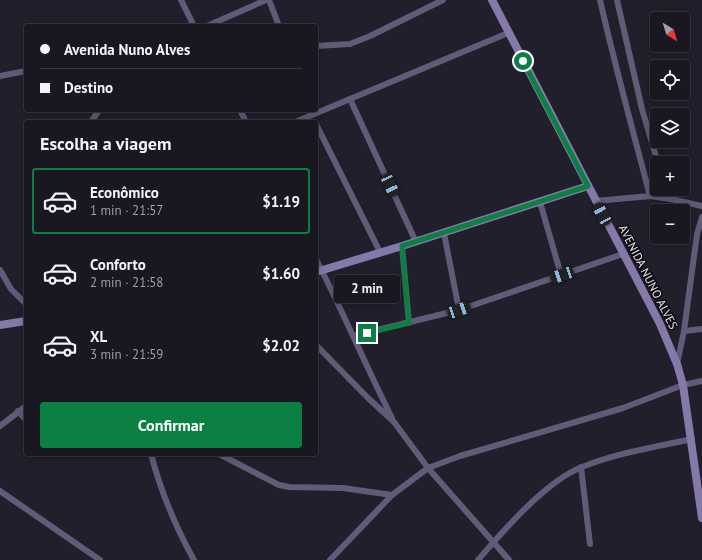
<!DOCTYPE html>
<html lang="pt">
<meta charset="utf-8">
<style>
:root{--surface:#191720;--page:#26242d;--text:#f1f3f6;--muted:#9f9fa5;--line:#37363e;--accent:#0b8043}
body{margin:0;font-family:"PT Sans",sans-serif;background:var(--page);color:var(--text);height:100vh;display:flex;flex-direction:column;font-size:15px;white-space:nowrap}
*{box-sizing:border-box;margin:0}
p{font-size:13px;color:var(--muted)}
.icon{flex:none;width:22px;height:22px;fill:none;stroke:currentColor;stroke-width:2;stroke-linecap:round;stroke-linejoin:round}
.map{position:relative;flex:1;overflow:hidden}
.drawer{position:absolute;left:24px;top:120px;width:294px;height:336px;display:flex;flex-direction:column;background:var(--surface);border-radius:4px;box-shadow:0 2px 10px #0003,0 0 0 1px var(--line)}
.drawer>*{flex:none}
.guide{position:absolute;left:24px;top:24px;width:294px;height:88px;border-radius:4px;box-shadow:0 2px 10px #0003,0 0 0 1px var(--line);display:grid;align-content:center;height:88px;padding:0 16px;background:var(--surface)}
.needle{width:26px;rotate:142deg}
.tools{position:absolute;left:650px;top:12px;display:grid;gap:8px}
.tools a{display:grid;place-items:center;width:40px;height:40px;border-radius:4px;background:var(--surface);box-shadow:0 2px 10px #0003,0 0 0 1px var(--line);font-size:20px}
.end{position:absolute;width:18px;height:18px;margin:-9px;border:5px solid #0b8043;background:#fff;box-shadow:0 0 0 2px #fff}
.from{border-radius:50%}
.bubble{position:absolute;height:28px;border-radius:4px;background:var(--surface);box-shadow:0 2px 10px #0003,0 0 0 1px var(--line);font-size:13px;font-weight:700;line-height:28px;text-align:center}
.car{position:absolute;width:12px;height:24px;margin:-12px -6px;border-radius:5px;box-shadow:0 0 3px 1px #0007;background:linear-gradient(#222 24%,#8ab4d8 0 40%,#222 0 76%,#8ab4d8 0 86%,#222 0)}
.guide b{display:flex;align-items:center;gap:14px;height:38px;font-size:15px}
.guide b+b{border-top:1px solid var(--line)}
.guide i{width:10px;height:10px;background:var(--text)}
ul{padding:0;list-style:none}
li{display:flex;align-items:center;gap:12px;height:66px;margin:0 8px 6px;padding:0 8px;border:2px solid transparent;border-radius:4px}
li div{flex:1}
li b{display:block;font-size:15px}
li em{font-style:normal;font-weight:700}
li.selected{border-color:var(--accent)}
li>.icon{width:36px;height:36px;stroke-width:1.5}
h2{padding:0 16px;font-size:18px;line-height:48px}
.cta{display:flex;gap:8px;margin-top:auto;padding:8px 16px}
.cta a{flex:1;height:46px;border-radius:4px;background:var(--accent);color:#fff;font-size:16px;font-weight:700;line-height:46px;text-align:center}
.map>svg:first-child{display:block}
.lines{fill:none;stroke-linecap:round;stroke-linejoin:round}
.street{stroke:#615a78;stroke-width:6}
.secondary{stroke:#8579aa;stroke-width:8}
.route{stroke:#0b8043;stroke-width:5}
.labels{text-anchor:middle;stroke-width:3;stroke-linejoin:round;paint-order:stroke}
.street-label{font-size:12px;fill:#e3e1ea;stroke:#0b090f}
</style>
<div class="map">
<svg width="702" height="560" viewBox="0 0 702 560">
<rect width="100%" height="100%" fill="#211f2b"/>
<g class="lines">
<g class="street">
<path d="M 181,0 L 194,26"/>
<path d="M 269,0 L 279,26"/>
<path d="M 600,0 C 615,66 633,131 650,196"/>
<path d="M 617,0 L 642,109 L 658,163"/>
<path d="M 207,26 L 266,0"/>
<path d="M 316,46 L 350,44 L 370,36 L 443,0"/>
<path d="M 0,76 L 26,71"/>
<path d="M 350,99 L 416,242"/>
<path d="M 240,110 L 246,122"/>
<path d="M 91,122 L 99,110"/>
<path d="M 295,122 L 508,33"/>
<path d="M 316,124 L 380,252"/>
<path d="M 667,189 L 671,199"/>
<path d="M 595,201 L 650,196 L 671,199 L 702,206"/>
<path d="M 540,202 L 561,275"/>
<path d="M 444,233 L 459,310"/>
<path d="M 402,246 L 409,323"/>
<path d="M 316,259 C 343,312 366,366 392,418"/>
<path d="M 0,270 L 11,289 L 26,304"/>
<path d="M 684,331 L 702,329"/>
<path d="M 353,336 L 459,310 L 623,254"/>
<path d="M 316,345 L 368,398 L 394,422 L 428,468 L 509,560"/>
<path d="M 677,364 L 684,331 L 697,234 L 702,217"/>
<path d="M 18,411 L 26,420"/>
<path d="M 0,426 L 26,406"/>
<path d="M 151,454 C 161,492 175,526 194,560"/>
<path d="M 219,454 L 279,485 L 289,487 L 343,488 L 392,495"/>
<path d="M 581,467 L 590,544"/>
<path d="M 0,491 L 100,560"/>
<path d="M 330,560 L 392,495 L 428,468 L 460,456 L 623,408 L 683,385 L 702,381"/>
<path d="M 478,560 C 503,531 546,481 582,467 C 617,453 655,447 692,439"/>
</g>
<g class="secondary">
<path d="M 492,0 L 660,324 L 677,364 L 683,385 L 702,518"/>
<path d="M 316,272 L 402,246 L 588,186"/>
<path d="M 0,325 L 26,321"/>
</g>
</g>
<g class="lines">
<path class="route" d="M 367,333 L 409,323 L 402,246 L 588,186 L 523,61"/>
</g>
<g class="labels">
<g class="street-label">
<text transform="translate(648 277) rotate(63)" y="4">AVENIDA NUNO ALVES</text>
</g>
</g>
</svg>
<div class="tools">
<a><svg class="needle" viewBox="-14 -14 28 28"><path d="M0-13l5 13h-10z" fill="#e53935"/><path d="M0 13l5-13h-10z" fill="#9f9fa5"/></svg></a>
<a><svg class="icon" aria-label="locate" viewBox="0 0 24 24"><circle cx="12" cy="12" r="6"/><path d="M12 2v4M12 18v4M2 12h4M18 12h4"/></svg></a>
<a><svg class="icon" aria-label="layers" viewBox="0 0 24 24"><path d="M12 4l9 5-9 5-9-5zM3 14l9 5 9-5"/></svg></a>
<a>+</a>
<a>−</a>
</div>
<i class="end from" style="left:523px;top:61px"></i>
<i class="end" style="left:367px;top:333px"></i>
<div class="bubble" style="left:334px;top:275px;width:66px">2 min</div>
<i class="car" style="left:390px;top:185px;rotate:155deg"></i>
<i class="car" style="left:602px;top:214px;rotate:332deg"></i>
<i class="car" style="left:562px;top:275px;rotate:251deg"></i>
<i class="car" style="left:459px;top:310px;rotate:71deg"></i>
<div class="guide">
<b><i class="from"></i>Avenida Nuno Alves</b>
<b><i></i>Destino</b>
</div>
<section class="drawer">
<h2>Escolha a viagem</h2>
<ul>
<li class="selected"><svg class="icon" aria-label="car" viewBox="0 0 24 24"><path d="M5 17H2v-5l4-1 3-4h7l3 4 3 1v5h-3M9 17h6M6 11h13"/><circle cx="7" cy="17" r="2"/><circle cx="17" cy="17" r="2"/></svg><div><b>Econômico</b><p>1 min · 21:57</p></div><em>$1.19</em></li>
<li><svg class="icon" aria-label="car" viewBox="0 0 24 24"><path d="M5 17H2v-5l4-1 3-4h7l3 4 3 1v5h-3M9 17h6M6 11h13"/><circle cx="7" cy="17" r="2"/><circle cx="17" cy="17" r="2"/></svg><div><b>Conforto</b><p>2 min · 21:58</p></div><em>$1.60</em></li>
<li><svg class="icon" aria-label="car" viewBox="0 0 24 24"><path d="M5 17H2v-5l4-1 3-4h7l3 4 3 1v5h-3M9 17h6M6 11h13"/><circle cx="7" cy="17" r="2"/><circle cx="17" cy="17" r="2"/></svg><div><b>XL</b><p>3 min · 21:59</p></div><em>$2.02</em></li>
</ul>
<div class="cta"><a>Confirmar</a></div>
</section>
</div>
